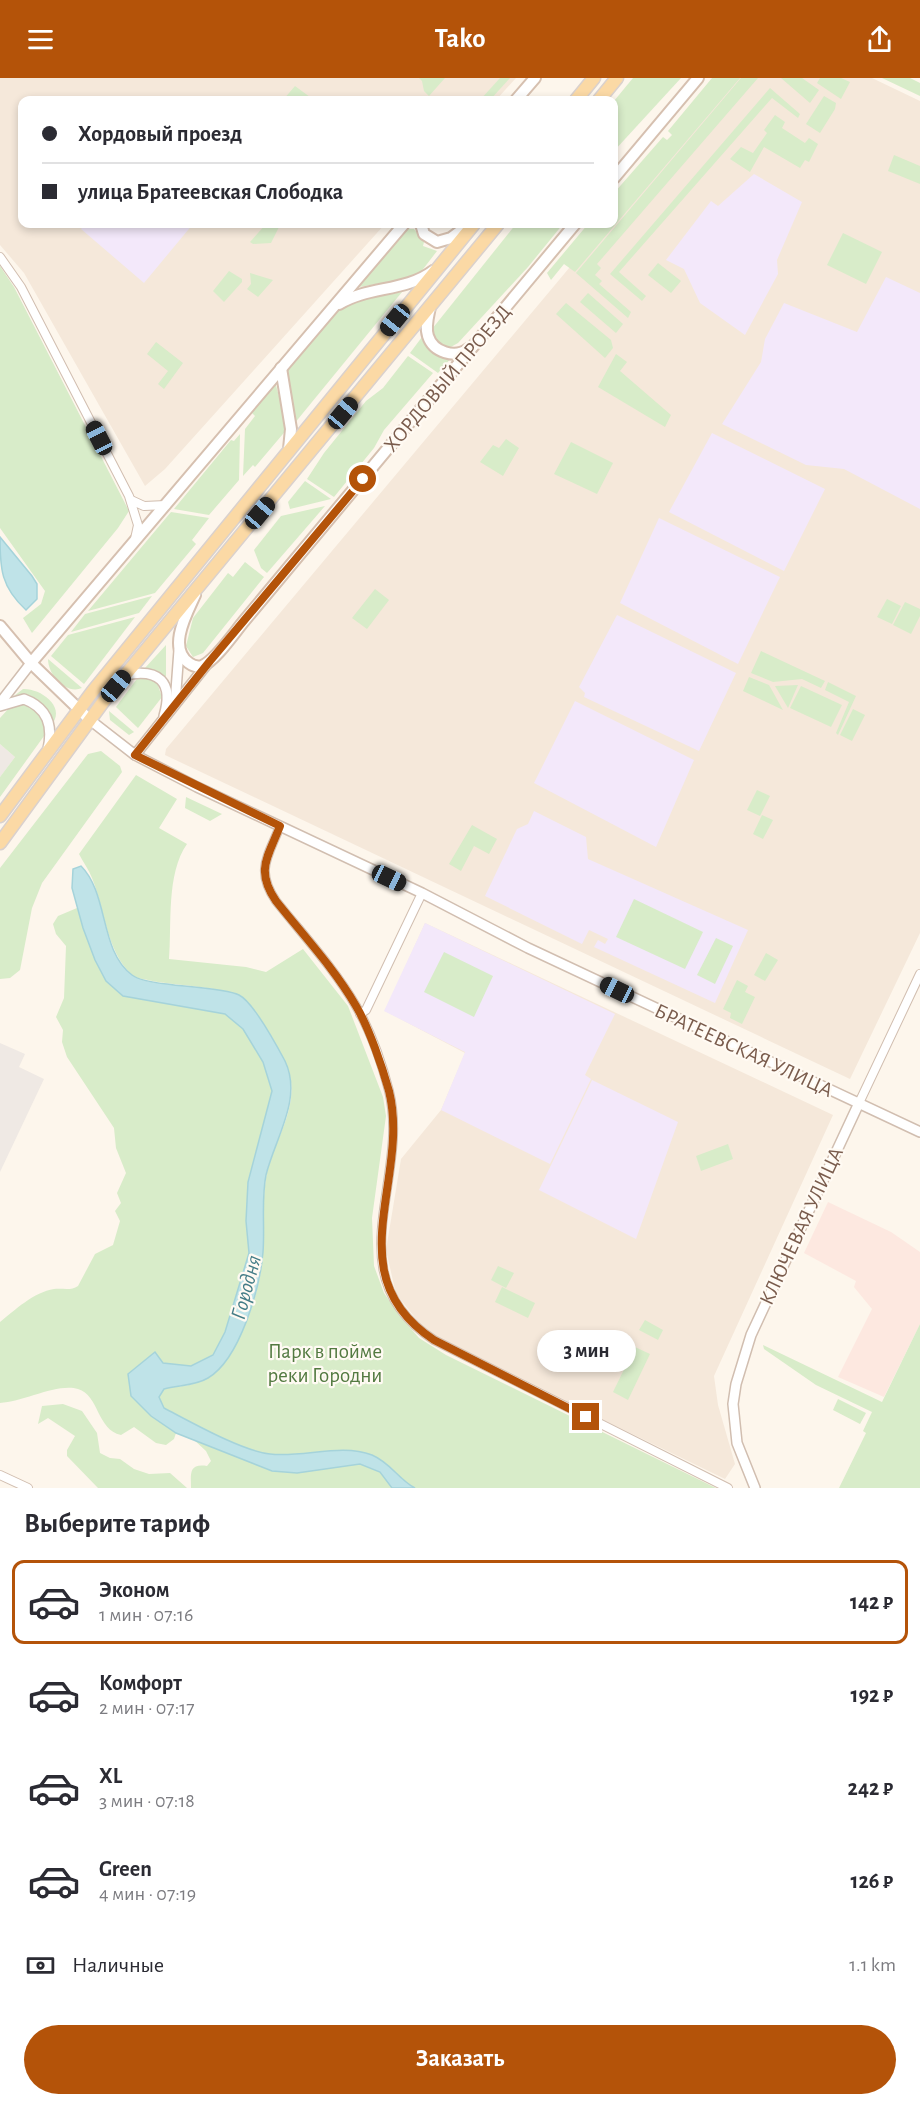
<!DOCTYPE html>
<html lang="ru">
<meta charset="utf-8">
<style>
:root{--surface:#fff;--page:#f2f2f3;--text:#2b2b33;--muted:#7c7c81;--line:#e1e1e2;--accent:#b45309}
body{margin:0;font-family:"Alegreya Sans",sans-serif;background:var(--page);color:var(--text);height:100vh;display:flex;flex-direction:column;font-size:22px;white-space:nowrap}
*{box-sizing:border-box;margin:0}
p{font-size:20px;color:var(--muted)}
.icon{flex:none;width:33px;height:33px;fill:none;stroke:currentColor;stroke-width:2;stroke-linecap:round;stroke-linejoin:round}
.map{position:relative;height:1410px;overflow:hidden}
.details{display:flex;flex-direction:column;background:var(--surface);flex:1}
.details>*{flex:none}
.banner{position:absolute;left:18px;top:18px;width:600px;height:132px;border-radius:12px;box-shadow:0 3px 9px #0003;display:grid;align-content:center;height:132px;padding:0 24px;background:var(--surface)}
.end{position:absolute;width:27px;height:27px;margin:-14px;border:8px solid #b45309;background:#fff;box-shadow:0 0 0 3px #fff}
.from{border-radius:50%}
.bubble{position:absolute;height:42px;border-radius:21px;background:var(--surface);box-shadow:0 3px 9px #0003;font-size:20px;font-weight:700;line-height:42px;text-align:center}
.car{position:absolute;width:18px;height:36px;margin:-18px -9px;border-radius:8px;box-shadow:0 0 4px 2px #0007;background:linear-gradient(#222 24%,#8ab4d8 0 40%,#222 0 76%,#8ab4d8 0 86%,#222 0)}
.banner b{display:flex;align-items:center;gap:21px;height:57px;font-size:22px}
.banner b+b{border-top:2px solid var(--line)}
.banner i{width:15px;height:15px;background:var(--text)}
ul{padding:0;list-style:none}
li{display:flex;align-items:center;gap:18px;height:84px;margin:0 12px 9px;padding:0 12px;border:3px solid transparent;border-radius:12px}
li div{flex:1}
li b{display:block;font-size:22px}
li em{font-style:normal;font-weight:700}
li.on{border-color:var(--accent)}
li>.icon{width:54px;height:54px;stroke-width:1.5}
h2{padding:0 24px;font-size:27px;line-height:72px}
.pay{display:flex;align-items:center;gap:15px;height:66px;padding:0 24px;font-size:22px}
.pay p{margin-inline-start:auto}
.cta{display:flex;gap:12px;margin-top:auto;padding:12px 24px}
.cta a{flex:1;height:69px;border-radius:36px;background:var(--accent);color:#fff;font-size:24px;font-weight:700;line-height:69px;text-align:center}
header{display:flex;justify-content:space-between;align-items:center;height:78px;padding:0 24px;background:var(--accent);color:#fff;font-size:27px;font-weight:700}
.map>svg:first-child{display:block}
.residential{fill:#f5e8da}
.commercial{fill:#fde8e0}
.industrial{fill:#efe9e4}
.education{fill:#f3e8fa}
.green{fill:#d8ecc9}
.water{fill:#bfe3e8;stroke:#a5d3da;stroke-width:1.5}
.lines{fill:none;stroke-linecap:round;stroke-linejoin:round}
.minor-casing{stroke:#d1beb0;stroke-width:10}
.tertiary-casing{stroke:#d1beb0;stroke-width:12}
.secondary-casing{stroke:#d6c0b0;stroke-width:14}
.primary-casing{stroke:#dad1cd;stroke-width:15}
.minor{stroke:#fff;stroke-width:8}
.tertiary{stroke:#fff;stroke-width:9}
.secondary{stroke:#fff;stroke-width:10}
.primary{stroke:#fbd9a5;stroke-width:12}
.route{stroke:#b45309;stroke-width:8}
.labels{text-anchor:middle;stroke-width:4.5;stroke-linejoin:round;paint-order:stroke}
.street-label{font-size:21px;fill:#7a5c4d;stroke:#fffaf3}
.park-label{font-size:21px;fill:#537a41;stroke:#fffaf3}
.water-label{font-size:22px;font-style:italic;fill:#437c86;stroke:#fffaf3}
</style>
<header><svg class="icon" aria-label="menu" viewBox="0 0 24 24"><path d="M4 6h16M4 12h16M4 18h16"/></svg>Tako<svg class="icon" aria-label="share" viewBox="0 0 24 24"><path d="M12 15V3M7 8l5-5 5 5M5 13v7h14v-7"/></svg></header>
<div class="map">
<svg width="920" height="1410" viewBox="0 0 920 1410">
<rect width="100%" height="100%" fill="#fdf6ec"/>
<g class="residential">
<path d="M 0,0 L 516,0 L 496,22 L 22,22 L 22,146 L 385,146 L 165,391 L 145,408 L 24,195 L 0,167 Z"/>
<path d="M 728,0 L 872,0 L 920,23 L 920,855 L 850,1001 L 165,677 L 166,671 L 606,146 L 614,146 Z"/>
<path d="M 425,845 L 833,1037 L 714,1298 L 718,1327 L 735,1386 L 725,1401 L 429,1257 L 396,1216 L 386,1172 L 401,1081 L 441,1032 L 465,975 L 385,933 Z"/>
</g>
<path class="commercial" d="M 828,1124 L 891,1154 L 920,1174 L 920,1246 L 884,1319 L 838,1299 L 872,1231 L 854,1209 L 856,1203 L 804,1175 Z"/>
<g class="industrial">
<path d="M 0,666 L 15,679 L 0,699 Z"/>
<path d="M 0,965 L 25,976 L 19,989 L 44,1001 L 0,1094 Z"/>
</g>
<g class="education">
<path d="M 754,96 L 802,124 L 777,182 L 778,196 L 745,257 L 700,225 L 684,191 L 666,182 L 711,123 L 718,128 Z"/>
<path d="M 86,146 L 193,146 L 144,205 L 81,151 Z"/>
<path d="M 886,199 L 920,215 L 920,431 L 844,391 L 806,387 L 722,346 L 761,284 L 765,261 L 784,225 L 857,254 Z"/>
<path d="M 712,355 L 825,411 L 784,493 L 669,434 Z"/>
<path d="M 659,440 L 780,499 L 738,586 L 620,525 Z"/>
<path d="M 617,537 L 736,595 L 699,673 L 584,619 L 585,615 L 579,609 Z"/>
<path d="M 575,623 L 694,682 L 656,769 L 534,705 Z"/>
<path d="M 534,733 L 586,759 L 588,781 L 748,852 L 715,925 L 594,869 L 598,862 L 605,866 L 608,861 L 589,852 L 582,866 L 485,818 L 517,751 L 528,746 Z"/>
<path d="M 425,845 L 615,936 L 585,997 L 591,1001 L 550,1086 L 441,1032 L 465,974 L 384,933 Z"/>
<path d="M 592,1002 L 678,1044 L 636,1161 L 539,1112 Z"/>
</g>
<g class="green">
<path d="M 419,0 L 445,0 L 429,18 L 424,13 L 422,3 Z"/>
<path d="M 500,0 L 510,0 L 490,22 L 480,22 Z"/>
<path d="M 633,0 L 681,0 L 614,73 L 614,23 Z"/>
<path d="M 712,0 L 740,0 L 575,194 L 564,186 L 551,202 L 547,195 L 588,146 L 614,146 L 614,115 L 663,59 L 667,62 L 672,57 L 668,53 Z"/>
<path d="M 741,0 L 758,0 L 597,186 L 601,190 L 595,197 L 602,203 L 599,206 L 631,234 L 628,240 L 576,195 Z"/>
<path d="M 781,0 L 802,0 L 819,12 L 810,25 Z"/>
<path d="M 820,0 L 841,0 L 850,4 L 841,21 L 817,5 Z"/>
<path d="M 882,0 L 910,0 L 920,5 L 920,18 Z"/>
<path d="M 295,8 L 314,22 L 298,20 L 283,22 Z"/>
<path d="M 770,10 L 800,36 L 798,40 L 772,20 L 619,194 L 646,218 L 642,223 L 610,196 Z"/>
<path d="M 824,18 L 836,25 L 835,31 L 820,55 L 806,46 Z"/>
<path d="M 775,37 L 785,44 L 782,50 L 805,65 L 809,60 L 818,66 L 809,84 L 805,82 L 800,90 L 764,69 L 750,94 L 730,81 L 741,69 L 753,75 L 767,55 L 764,52 Z"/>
<path d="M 894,77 L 920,88 L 920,106 L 888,93 Z"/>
<path d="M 266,146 L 280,147 L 271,165 L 253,166 L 250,164 Z"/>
<path d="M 516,146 L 563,146 L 528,189 L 458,265 L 449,270 L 438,267 L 432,251 Z"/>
<path d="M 408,151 L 414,151 L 424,164 L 423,168 L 437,173 L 417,199 L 359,209 L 357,208 Z"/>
<path d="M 843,155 L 882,174 L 866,206 L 827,187 Z"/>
<path d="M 658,185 L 681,203 L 671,215 L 648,197 Z"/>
<path d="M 0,188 L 14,209 L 129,433 L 118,450 L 32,555 L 23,540 L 41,526 L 45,513 L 0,450 Z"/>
<path d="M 229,193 L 242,201 L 242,204 L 224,224 L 213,213 Z"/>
<path d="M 250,195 L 273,202 L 258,219 L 247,211 L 251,206 Z"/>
<path d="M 402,214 L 294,346 L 285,295 L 287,291 L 346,224 Z"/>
<path d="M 588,215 L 623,246 L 616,255 L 580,224 Z"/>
<path d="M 566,225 L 611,262 L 613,270 L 605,280 L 556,236 Z"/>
<path d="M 422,259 L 423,264 L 434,275 L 452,279 L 438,295 L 410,275 Z"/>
<path d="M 156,264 L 183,285 L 164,311 L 158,306 L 168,293 L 147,276 Z"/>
<path d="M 616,276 L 627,284 L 620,293 L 671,337 L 665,349 L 598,309 Z"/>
<path d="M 408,278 L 433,295 L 384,352 L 374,370 L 334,419 L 307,401 L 324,375 L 366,323 L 383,310 Z"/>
<path d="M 275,304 L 288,350 L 255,389 L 253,387 L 243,398 L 245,351 L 255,338 L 251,334 Z"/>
<path d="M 240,356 L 239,402 L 209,437 L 174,431 L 231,362 L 234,363 Z"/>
<path d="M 506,361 L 519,370 L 503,398 L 480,384 L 493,367 L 499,370 Z"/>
<path d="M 571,364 L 613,385 L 597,416 L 554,396 Z"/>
<path d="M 305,403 L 331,421 L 290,431 L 288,424 Z"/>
<path d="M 325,428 L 267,495 L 261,490 L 254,472 L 281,438 Z"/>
<path d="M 171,434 L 209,440 L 192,462 L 196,466 L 155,515 L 88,533 Z"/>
<path d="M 245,484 L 264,499 L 203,575 L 193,579 L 186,568 L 193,540 L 228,495 L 233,499 Z"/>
<path d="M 375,511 L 389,522 L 367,551 L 352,540 Z"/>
<path d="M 152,518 L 139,535 L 71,554 L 85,536 Z"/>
<path d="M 887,521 L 901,528 L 892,546 L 877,539 Z"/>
<path d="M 905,524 L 920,531 L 920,538 L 911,556 L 893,547 Z"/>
<path d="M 135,539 L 84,606 L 51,578 L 68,557 Z"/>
<path d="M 166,567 L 166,598 L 164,599 L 157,593 L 145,590 Z"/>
<path d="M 761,573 L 825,603 L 821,610 L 802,601 L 773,604 L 751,595 Z"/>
<path d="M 48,581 L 82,610 C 66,617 48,597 48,581 Z"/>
<path d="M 139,598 L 156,602 L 162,619 L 138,650 L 116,629 Z"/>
<path d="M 749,599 L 769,607 L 783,632 L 743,613 Z"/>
<path d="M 828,604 L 856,618 L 838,657 L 836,655 L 849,624 L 825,612 Z"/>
<path d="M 798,607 L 788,630 L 775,608 Z"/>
<path d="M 801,608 L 842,627 L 831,649 L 790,630 Z"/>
<path d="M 23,611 C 39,610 65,627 53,645 C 47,628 32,615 14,618 Z"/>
<path d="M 24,625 L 37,632 L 46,649 L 44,658 L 0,719 L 0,699 L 15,679 L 0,666 L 0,640 L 11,628 Z"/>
<path d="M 853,631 L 865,637 L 852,663 L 840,657 Z"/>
<path d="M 109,633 L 134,654 L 129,657 L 110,642 Z"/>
<path d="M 101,673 L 120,688 L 122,694 L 42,805 L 32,830 L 20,892 L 10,900 L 0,901 L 0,790 L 88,676 Z"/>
<path d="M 136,697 L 177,721 L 159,750 L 187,766 C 166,796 172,846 169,881 L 246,889 L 266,894 L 303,871 L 348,928 L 383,1019 L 386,1038 L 372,1140 L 374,1188 L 384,1215 L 400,1238 L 419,1260 L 446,1277 L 716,1410 L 415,1410 C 399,1402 391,1385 372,1377 C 341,1365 303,1380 270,1376 C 241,1373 192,1344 164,1330 L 159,1319 L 164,1311 C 173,1308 187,1309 195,1305 C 238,1286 261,1216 263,1173 C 264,1148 262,1125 266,1100 C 271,1068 295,1038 291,1004 C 288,982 265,946 251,928 C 234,906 175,909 148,902 C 142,901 135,900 131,896 C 106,872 105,831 92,800 C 89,792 83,784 79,776 Z"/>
<path d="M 757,712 L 770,718 L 760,738 L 747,732 Z"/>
<path d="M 186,719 L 222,736 L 210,743 L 185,730 Z"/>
<path d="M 762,737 L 773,742 L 763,761 L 753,756 Z"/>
<path d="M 472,747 L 497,761 L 489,776 L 474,768 L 461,793 L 449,786 Z"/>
<path d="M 634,821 L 703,854 L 685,891 L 616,859 Z"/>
<path d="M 77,830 L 106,903 L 123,918 L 225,936 L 243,951 L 263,984 L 272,1013 L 248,1104 L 246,1143 L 249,1175 L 225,1254 L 213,1277 L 191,1288 L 163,1285 L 155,1274 L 128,1296 L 151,1338 L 176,1355 L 174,1361 L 166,1367 L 156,1365 L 134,1349 L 121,1357 C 97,1352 99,1317 78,1311 C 57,1305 23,1324 0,1325 L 0,1244 C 15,1232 34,1214 54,1211 C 63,1210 71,1213 78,1208 L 95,1176 L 113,1167 L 120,1143 L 115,1133 L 121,1125 L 117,1115 L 126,1095 L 116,1070 L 114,1050 L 67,979 L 62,964 L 63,952 L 56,939 L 64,920 L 66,868 L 56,856 L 53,846 L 58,838 Z"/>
<path d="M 716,860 L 733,868 L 715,906 L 697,897 Z"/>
<path d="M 444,874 L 493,898 L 474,939 L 424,914 Z"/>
<path d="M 766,875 L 778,882 L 765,903 L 754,897 Z"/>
<path d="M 737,902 L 748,908 L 745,914 L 755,919 L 742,946 L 730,940 L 731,935 L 723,931 Z"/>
<path d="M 728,1066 L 733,1081 L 701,1093 L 696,1078 Z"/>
<path d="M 498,1188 L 514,1195 L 506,1210 L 491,1202 Z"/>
<path d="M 502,1209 L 535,1225 L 528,1240 L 495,1224 Z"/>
<path d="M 645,1242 L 663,1252 L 658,1262 L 639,1252 Z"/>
<path d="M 920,1246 L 920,1410 L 839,1410 L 866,1355 L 863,1353 L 872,1334 L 816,1307 L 764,1271 L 763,1267 L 882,1324 Z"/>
<path d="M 635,1269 L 650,1276 L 628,1322 L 613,1314 Z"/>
<path d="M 838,1321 L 866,1335 L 860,1346 L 833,1332 Z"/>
<path d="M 63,1326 L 82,1333 L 97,1355 L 100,1375 L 110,1380 L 120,1381 L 134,1391 L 149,1396 L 170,1395 L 187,1410 L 98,1410 L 67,1378 L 67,1372 L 75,1358 L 48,1340 L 38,1346 L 42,1328 Z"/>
<path d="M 193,1361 L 231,1376 L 331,1390 L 360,1386 L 380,1394 L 392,1410 L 191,1410 C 191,1397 188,1385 207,1388 L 211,1383 L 206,1373 Z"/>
</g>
<g class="water">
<path d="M 0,459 L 32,498 L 37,506 L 37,521 L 26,532 C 1,509 0,491 0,459 Z"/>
<path d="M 81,788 C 109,816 99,872 132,897 C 140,903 157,905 167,906 C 185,909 224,910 239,917 C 253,924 277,968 285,983 C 303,1021 275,1060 266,1097 C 261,1122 265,1148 263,1174 C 260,1210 240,1281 208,1300 C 195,1308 178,1307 164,1311 L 159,1319 L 164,1330 C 191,1344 242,1373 270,1376 C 303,1380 341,1365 372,1377 C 391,1385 399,1402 415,1410 L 392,1410 L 380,1394 L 360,1386 L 297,1395 L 272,1393 L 176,1355 L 151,1338 L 131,1318 L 128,1296 L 155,1274 L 163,1285 L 191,1288 L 213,1277 L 225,1254 L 249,1175 L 246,1143 L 248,1104 L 272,1013 L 263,984 L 243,951 L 225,936 L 123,918 L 106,903 L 95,882 L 83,850 L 72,810 L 73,791 Z"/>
</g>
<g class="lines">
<g class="minor-casing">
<g id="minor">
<path d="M 0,179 L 21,209 L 129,418 L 138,447 L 135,461"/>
<path d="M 131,422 L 144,428 L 166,427"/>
<path d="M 280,748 C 268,779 255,792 276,823 C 303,857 334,890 356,928 C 370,952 382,986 389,1013 C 411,1101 334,1197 434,1262 L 728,1410"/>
<path d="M 360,936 L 366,932 L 422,815"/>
<path d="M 859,1025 L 920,896"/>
<path d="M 0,1397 L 28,1410"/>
</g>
</g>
<g class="tertiary-casing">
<g id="tertiary">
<path d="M 125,597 C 159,590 174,604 164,638"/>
<path d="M 0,625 L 31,585"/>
<path d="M 175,626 L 179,572"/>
<path d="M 0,628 L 24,621 C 48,630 53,648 48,671"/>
<path d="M 90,642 L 135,677 L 197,709 L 422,815 L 528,870 L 920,1054"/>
<path d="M 135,677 L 208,585"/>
<path d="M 755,1410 L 737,1365 L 733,1326 L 736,1306 L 751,1257 L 859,1025"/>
</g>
</g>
<g class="secondary-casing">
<g id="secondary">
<path d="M 516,22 L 535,0"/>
<path d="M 614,100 L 698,0"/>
<path d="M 421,146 L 424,156 L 437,164 L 451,160 L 470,146"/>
<path d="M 339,226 C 368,208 405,214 433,193"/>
<path d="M 430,229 C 428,239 425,249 428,258 C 433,274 455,281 468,271"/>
<path d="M 281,290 L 291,351 L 289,371"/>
<path d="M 195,517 C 187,535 167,570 189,585 C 193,588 198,589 202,588 C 215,583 234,555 244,543 L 575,146"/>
<path d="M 0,548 L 31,585 L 90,642"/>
<path d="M 31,585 L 404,146"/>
</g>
</g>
<g class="primary-casing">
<g id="primary">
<path d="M 576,22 L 594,0"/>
<path d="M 599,22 L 617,0"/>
<path d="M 0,738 L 93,613 L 474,146"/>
<path d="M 0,765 L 103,624 L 498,146"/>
</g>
</g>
<use href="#minor" class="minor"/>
<use href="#tertiary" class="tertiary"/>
<use href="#secondary" class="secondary"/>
<use href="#primary" class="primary"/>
</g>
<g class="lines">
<path class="route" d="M 363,401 L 210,583 L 135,677 L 280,748 C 268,779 255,792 276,823 C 303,857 334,890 356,928 C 369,950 382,988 389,1013 C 411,1101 335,1197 434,1262 L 586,1339"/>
</g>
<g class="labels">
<g class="street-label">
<text transform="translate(447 300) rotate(-50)" y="7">ХОРДОВЫЙ ПРОЕЗД</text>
<text transform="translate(744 972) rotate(25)" y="7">БРАТЕЕВСКАЯ УЛИЦА</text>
<text transform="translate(801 1148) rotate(-65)" y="7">КЛЮЧЕВАЯ УЛИЦА</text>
</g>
<g class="park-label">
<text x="325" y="1280">Парк в пойме<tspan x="325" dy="24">реки Городни</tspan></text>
</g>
<g class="water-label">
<text transform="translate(245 1209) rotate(-75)" y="8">Городня</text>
</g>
</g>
</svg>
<i class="end from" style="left:363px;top:401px"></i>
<i class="end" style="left:586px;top:1339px"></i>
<div class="bubble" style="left:537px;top:1252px;width:99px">3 мин</div>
<i class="car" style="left:395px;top:242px;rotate:219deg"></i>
<i class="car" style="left:343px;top:335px;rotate:40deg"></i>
<i class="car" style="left:99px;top:360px;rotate:333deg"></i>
<i class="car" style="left:260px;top:435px;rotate:40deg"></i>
<i class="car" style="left:116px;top:608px;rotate:40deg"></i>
<i class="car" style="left:389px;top:800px;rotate:115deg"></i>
<i class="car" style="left:617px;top:912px;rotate:296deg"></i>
<div class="banner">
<b><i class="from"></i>Хордовый проезд</b>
<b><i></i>улица Братеевская Слободка</b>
</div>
</div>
<section class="details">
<h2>Выберите тариф</h2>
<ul>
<li class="on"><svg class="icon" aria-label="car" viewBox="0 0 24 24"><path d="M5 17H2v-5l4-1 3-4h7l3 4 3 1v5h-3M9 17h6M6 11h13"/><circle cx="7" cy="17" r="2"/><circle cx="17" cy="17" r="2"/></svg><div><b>Эконом</b><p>1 мин · 07:16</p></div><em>142 ₽</em></li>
<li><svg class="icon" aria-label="car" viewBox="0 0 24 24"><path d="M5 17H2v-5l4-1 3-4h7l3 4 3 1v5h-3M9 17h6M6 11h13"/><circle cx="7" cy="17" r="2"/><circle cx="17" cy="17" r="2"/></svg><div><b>Комфорт</b><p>2 мин · 07:17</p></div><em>192 ₽</em></li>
<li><svg class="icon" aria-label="car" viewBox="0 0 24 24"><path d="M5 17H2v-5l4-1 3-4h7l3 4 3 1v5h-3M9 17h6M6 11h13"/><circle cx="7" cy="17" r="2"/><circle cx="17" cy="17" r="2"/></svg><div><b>XL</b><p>3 мин · 07:18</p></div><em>242 ₽</em></li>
<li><svg class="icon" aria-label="car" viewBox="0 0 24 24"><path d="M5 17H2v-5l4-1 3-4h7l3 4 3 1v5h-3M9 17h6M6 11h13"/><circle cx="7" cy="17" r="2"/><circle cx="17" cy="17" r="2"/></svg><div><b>Green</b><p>4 мин · 07:19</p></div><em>126 ₽</em></li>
</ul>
<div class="pay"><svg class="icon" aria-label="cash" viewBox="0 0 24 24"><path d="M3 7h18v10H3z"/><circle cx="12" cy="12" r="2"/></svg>Наличные<p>1.1 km</p></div>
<div class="cta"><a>Заказать</a></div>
</section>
